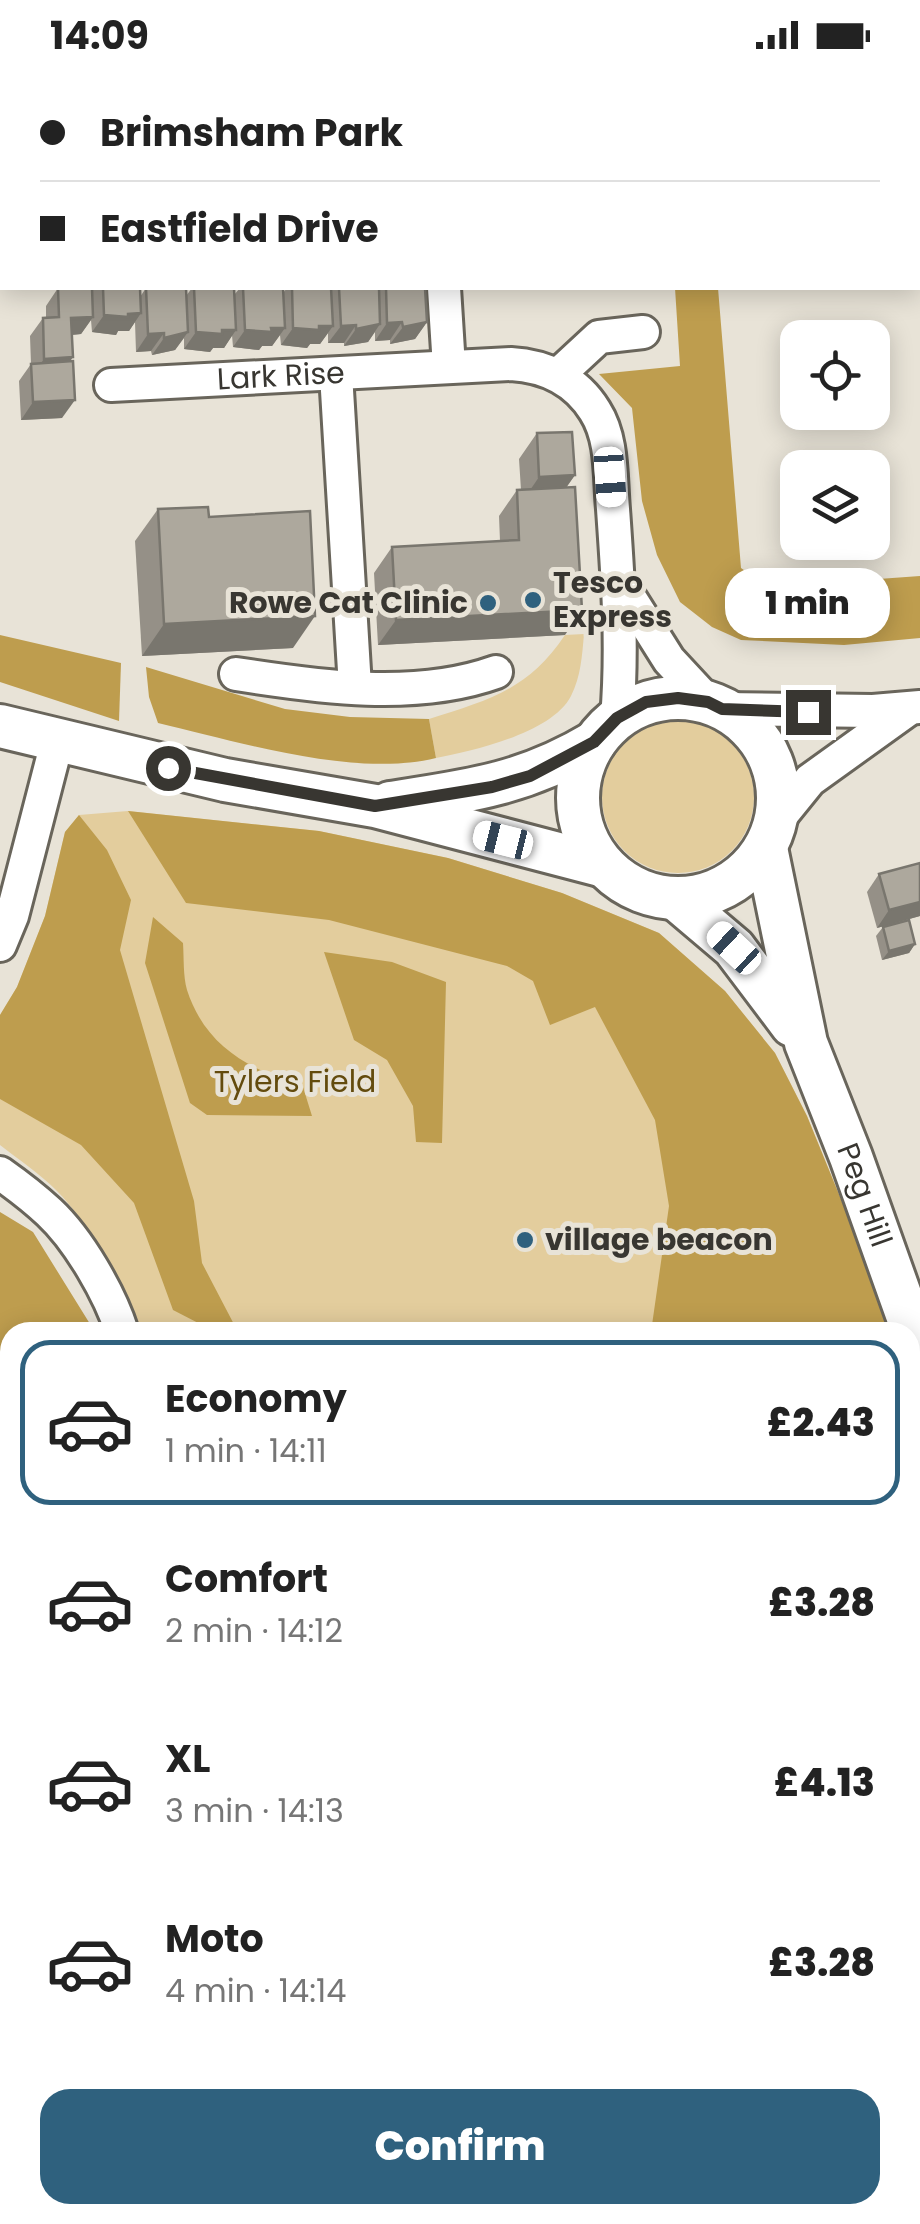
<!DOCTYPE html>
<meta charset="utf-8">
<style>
:root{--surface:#fff;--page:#f6f6f6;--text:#222;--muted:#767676;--line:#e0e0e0;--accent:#2f617e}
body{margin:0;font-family:Poppins,sans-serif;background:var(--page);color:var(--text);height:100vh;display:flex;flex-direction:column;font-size:38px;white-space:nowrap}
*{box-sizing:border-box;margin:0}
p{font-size:32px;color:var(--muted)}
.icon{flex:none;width:55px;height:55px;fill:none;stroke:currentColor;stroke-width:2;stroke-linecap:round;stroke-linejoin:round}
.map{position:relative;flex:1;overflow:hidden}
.drawer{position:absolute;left:0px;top:1252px;width:920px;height:902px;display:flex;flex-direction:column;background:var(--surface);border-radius:30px 30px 0 0;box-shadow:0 5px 25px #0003}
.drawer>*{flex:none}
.top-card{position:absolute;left:0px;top:0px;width:920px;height:220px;box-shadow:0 5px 25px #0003;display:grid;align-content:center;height:220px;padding:0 40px;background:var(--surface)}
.buttons{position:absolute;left:780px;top:250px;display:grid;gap:20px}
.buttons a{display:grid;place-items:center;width:110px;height:110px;border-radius:20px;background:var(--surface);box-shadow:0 5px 25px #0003;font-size:50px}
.end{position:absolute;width:45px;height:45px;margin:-22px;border:12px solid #383631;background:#fff;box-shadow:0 0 0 5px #fff}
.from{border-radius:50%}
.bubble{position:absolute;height:70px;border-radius:30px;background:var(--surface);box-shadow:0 5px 25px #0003;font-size:32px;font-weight:800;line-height:70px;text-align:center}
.car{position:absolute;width:30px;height:60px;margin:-30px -15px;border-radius:12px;box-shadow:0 0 8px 2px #0007;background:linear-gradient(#fff 24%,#345 0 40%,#fff 0 76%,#345 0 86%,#fff 0)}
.top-card b{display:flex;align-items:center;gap:35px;height:95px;font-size:38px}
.top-card b+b{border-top:2px solid var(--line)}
.top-card i{width:25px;height:25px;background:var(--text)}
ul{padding:18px 0 0;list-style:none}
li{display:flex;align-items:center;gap:30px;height:165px;margin:0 20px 15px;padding:0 20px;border:5px solid transparent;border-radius:30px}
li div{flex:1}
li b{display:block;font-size:38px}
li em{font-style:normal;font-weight:800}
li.current{border-color:var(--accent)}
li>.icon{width:90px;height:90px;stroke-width:1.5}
.primary-button{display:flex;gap:20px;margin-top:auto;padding:20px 40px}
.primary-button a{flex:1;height:115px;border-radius:30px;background:var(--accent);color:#fff;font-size:40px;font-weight:800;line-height:115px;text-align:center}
.status{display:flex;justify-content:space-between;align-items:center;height:70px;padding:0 50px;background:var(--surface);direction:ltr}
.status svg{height:28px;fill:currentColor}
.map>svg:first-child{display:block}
.green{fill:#e3cd9d}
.forest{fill:#be9d4e}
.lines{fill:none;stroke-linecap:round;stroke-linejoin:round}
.minor-casing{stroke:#69655b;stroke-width:38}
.major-casing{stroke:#69655b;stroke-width:48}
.minor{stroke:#fff;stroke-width:32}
.major{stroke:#fff;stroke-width:42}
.wall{fill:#959087}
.shaded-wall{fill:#79766e}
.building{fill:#ada89d;stroke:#79766e;stroke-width:2.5}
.route{stroke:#383631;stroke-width:12}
.poi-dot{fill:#2f617e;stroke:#e8e3d7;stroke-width:4}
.labels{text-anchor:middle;stroke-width:10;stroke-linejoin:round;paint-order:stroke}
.street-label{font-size:30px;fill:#383631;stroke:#e8e3d7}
.poi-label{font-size:30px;font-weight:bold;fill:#383631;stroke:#e8e3d7;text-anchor:start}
.park-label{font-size:30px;fill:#634b0d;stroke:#e8e3d7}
</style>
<div class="status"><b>14:09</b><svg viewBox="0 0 49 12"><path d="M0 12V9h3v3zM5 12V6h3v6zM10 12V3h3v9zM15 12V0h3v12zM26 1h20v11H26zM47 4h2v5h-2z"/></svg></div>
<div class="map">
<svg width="920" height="2154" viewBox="0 0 920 2154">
<rect width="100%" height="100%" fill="#e8e3d7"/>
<g class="green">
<path d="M 584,564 C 582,586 581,606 571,626 C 552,663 473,681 436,688 L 429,649 C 489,630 528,620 565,565 Z"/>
<circle cx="678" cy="727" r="76"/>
<path d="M 128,741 L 319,761 L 448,788 L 562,823 L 659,863 L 725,921 L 775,983 L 807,1046 L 860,1176 L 888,1262 L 139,1262 C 131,1225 84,1147 56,1120 C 39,1103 19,1090 0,1075 L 0,945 L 17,917 L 45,846 L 65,762 L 79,745 Z"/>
<path d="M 910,1331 L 920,1367 L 920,1718 L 915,1721 L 920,1763 L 920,2154 L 900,2154 L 899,2145 L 910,2145 Z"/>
</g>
<g class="forest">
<path d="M 675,218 L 718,218 L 741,498 L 768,517 L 920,506 L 920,568 L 844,575 L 741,570 L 712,557 L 680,532 L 657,485 L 642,431 L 632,338 L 599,304 L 680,296 Z"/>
<path d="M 0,565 L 121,593 L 119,651 L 0,612 Z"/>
<path d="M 146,597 L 285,639 L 350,647 L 429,649 L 436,688 C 355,708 239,672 158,653 L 149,627 Z"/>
<path d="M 128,741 L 319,761 L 448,788 L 562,823 L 659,863 L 725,921 L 775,983 L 807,1046 L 860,1176 L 888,1262 L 654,1262 L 652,1255 L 669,1136 L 655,1050 L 595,937 L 550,955 L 533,911 L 507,896 L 329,850 L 186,833 Z"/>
<path d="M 79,745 L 107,780 L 131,830 L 120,880 L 194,1131 L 202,1193 L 238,1262 L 208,1262 L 206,1257 L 173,1240 L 134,1133 L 81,1075 L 0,1029 L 0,945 L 17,917 L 45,846 L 65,762 Z"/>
<path d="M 153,847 L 183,873 C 184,888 183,906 187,920 C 206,978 250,999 303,1017 L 312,1046 L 207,1045 L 190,1033 L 145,893 Z"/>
<path d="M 324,882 L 392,892 L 446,912 L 442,1073 L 416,1072 L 413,1036 L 387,990 L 354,970 Z"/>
<path d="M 0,1142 L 33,1162 L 95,1262 L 10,1262 L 10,1415 L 0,1415 Z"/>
<path d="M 910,1331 L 920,1367 L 920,1679 L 910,1683 Z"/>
</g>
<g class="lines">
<g class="minor-casing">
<g id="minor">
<path d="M 490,0 L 490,2"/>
<path d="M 444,218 L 449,297"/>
<path d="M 336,304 L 355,617"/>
<path d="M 558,305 L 599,267 L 643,262"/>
<path id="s1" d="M 111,315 L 511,294 C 545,296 576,310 595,341 C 613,369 610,407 613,439 C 618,510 623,577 617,648"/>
<path d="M 623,517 L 669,590 L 708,632"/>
<path d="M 236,604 C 319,617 415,631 496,602"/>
<path d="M 722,639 L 873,641 L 920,637"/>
<path d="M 776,752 L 810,710 L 906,641"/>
<path d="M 0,875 L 12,846 L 57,672"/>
<path d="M 0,1103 C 17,1115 34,1128 49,1142 C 79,1170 110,1224 122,1262"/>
<path d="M 0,1427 L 10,1427"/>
<path d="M 0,1669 L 10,1680"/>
<path d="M 589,2145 L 607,2154"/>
<path d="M 266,2154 L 271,2145"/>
<path d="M 562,2154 L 565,2145"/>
</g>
</g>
<g class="major-casing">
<g id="major">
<path d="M 33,2 L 34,0"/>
<path d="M 0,50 L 2,46"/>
<circle cx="678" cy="728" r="100"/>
<path d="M 0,656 L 225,710 L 375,736 L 604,796"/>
<path d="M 390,733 C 469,721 525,714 595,672"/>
<path id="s2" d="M 766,778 L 806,973 L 851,1087 L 920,1281"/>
<path d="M 675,828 L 734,878 L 792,955"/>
</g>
</g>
<use href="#minor" class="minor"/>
<use href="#major" class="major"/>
</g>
<g class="wall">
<path d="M 249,0 L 331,0 L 332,2 L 249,2 Z"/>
<path d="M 344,0 L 440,0 L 438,2 L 344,2 Z"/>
<path d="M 58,218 L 140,218 L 140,227 L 146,218 L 186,226 L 192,218 L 234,218 L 234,225 L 240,218 L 283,218 L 283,223 L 287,218 L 331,218 L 331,219 L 332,218 L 425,218 L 427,252 L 415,269 L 390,274 L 390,270 L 375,271 L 375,262 L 368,272 L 344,276 L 344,273 L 328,273 L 328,263 L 320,274 L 310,274 L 307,278 L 281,275 L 280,265 L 272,276 L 262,276 L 259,280 L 233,277 L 232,265 L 224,278 L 213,278 L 210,282 L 184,279 L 184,268 L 175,280 L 152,285 L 151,281 L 136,282 L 135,252 L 129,261 L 118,261 L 116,265 L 92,262 L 91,250 L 81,264 L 72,265 L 62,348 L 21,350 L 19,311 L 31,294 L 30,266 L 43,248 L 46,248 L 46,236 Z"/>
<path d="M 537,363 L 575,405 L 566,418 L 565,565 L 378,575 L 374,503 L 392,477 L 500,471 L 499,446 L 517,420 L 521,420 L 519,389 Z"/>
<path d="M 158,439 L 209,447 L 293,578 L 142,586 L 135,471 Z"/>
<path d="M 879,804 L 920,846 L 877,858 L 867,822 Z"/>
<path d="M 883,857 L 915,874 L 909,883 L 882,890 L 876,866 Z"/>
<path d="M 0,1733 L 10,1740 L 10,1813 L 5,1821 L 0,1818 Z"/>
<path d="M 10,1848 L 10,2026 L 8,2022 L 0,2025 L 0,1981 L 4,1975 L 0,1977 L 0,1852 Z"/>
<path d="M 10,2067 L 10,2084 L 6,2073 Z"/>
<path d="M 46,2145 L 163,2145 L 155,2154 L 122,2154 L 114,2146 L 106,2154 L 40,2154 Z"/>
<path d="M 774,2145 L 899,2145 L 899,2154 L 775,2154 Z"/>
</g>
<g class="shaded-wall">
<path d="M 359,0 L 380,0 L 378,2 L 358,2 Z"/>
<path d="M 817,0 L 847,0 L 845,2 L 815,2 Z"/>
<path d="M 877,0 L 920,0 L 920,7 L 918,7 L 918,2 L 875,2 Z"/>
<path d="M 141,243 L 129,261 L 118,261 L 116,265 L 92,262 L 104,245 Z"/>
<path d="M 93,247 L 81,264 L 59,266 L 71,248 Z"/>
<path d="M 402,252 L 390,270 L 375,271 L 387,253 Z"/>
<path d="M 427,252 L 415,269 L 390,274 L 403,257 Z"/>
<path d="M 380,254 L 368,272 L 344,276 L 356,259 Z"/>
<path d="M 356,255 L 344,273 L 328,273 L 341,256 Z"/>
<path d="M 333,256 L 320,274 L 310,274 L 307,278 L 281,275 L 293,258 Z"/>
<path d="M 285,258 L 272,276 L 262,276 L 259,280 L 233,277 L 245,260 Z"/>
<path d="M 222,260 L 236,260 L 224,278 L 213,278 L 210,282 L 184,279 L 196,262 Z"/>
<path d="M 188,262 L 175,280 L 152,285 L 164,268 Z"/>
<path d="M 164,263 L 151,281 L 136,282 L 148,264 Z"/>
<path d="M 73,287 L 61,305 L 32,306 L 44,289 Z"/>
<path d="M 75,330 L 62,348 L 21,350 L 33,332 Z"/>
<path d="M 575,405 L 557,430 L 522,432 L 539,407 Z"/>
<path d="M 582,540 L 565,565 L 378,575 L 396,550 Z"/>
<path d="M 315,546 L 293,578 L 142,586 L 164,554 Z"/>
<path d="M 920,832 L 920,846 L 877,858 L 889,840 Z"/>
<path d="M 915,874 L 909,883 L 882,890 L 889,881 Z"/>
<path d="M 0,1494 L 10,1495 L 10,1513 L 0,1512 Z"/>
<path d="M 10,1894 L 10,1907 L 0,1911 L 0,1899 Z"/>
<path d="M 10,1960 L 10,1972 L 7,1971 L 4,1975 L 0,1977 L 0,1967 L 3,1963 Z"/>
<path d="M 10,2008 L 10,2019 L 8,2022 L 0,2025 L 0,2021 Z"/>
<path d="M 701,2145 L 762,2145 L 756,2154 L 727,2154 Z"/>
</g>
<g class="building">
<path d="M 273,0 L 331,0 L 332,2 L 273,2 Z"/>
<path d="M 564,0 L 603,0 L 603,2 L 561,2 L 560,1 Z"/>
<path d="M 58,218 L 92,218 L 93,247 L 71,248 L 73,287 L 44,289 L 43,248 L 59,247 Z"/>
<path d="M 103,218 L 140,218 L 141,243 L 128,244 L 128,247 L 104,245 Z"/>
<path d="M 146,218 L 186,218 L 188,262 L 164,268 L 164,263 L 148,264 Z"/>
<path d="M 194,218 L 234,218 L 236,260 L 222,260 L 222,264 L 196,262 Z"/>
<path d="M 243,218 L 283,218 L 285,258 L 271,258 L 272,262 L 245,260 Z"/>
<path d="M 292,218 L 331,218 L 333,256 L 319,256 L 319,260 L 293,258 Z"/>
<path d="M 339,218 L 379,218 L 380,254 L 356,259 L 356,255 L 341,256 Z"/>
<path d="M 386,218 L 425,218 L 427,252 L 403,257 L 402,252 L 387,253 Z"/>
<path d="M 73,291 L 75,330 L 33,332 L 31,294 Z"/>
<path d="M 572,362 L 575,405 L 539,407 L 537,363 Z"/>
<path d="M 575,417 L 582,540 L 396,550 L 392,477 L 519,470 L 517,420 Z"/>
<path d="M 208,437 L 209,447 L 310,441 L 315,546 L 164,554 L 158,439 Z"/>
<path d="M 920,793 L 920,832 L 889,840 L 879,804 Z"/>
<path d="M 909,850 L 915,874 L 889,881 L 883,857 Z"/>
<path d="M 1,1442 L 10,1443 L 10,1495 L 0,1494 Z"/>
<path d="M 0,1733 L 10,1740 L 10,1799 L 0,1792 Z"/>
<path d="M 10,1848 L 10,1894 L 0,1899 L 0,1852 Z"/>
<path d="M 10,1906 L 10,1960 L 3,1963 L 0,1954 L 0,1910 Z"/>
<path d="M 10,1986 L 10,2008 L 8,2009 L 1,1990 Z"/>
<path d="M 46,2145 L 114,2145 L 106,2154 L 56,2154 Z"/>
<path d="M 312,2145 L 365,2145 L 369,2149 L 364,2154 L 304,2154 Z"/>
<path d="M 387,2145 L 390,2145 L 399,2154 L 378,2154 Z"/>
<rect x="788" y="2145" width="51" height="9"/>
<path d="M 848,2145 L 899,2145 L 899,2154 L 849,2154 Z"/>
</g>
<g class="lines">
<path class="route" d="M 168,698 L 375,736 L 492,717 L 530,706 L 594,672 L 617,648 L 646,632 L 678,628 L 708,632 L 722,639 L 808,642"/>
</g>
<g class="poi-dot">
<circle cx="533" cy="530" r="10"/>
<circle cx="488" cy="533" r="10"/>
<circle cx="525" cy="1170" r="10"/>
</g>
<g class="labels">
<g class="street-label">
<text dy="10" stroke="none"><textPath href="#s1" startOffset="170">Lark Rise</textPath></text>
<text dy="10" stroke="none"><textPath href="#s2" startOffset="362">Peg Hill</textPath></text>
</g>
<g class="poi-label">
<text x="553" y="523">Tesco<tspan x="553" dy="34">Express</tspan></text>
<text x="468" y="543" text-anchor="end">Rowe Cat Clinic</text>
<text x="545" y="1180">village beacon</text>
</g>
<g class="park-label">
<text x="295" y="1022">Tylers Field</text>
</g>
</g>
</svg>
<div class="buttons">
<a><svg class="icon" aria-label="locate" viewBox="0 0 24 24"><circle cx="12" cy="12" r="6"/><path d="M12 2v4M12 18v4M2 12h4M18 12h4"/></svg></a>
<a><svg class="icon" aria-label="layers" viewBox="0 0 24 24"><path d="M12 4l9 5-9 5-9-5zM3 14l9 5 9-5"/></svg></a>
</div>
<i class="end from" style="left:168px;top:698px"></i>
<i class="end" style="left:808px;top:642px"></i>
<div class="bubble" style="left:725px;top:498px;width:165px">1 min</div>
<i class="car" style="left:610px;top:407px;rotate:176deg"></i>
<i class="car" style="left:503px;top:770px;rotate:284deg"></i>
<i class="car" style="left:734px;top:878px;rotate:313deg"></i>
<div class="top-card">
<b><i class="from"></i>Brimsham Park</b>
<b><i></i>Eastfield Drive</b>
</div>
<section class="drawer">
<ul>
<li class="current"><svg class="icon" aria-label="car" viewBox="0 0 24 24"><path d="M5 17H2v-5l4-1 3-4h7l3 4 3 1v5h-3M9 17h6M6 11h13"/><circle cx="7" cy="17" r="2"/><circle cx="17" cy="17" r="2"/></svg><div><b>Economy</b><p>1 min · 14:11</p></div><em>£2.43</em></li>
<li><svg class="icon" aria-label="car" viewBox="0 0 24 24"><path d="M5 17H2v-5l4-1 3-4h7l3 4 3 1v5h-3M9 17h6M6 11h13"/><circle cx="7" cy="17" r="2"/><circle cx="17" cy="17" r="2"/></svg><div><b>Comfort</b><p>2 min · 14:12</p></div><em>£3.28</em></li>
<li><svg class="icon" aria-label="car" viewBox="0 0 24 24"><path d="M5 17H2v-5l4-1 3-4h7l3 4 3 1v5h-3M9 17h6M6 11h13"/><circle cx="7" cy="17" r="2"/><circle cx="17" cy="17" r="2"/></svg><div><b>XL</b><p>3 min · 14:13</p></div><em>£4.13</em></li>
<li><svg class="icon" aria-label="car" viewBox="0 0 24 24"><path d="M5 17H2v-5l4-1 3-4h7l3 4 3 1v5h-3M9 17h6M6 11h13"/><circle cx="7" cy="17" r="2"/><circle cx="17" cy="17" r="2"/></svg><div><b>Moto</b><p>4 min · 14:14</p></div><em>£3.28</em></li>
</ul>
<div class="primary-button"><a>Confirm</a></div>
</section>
</div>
